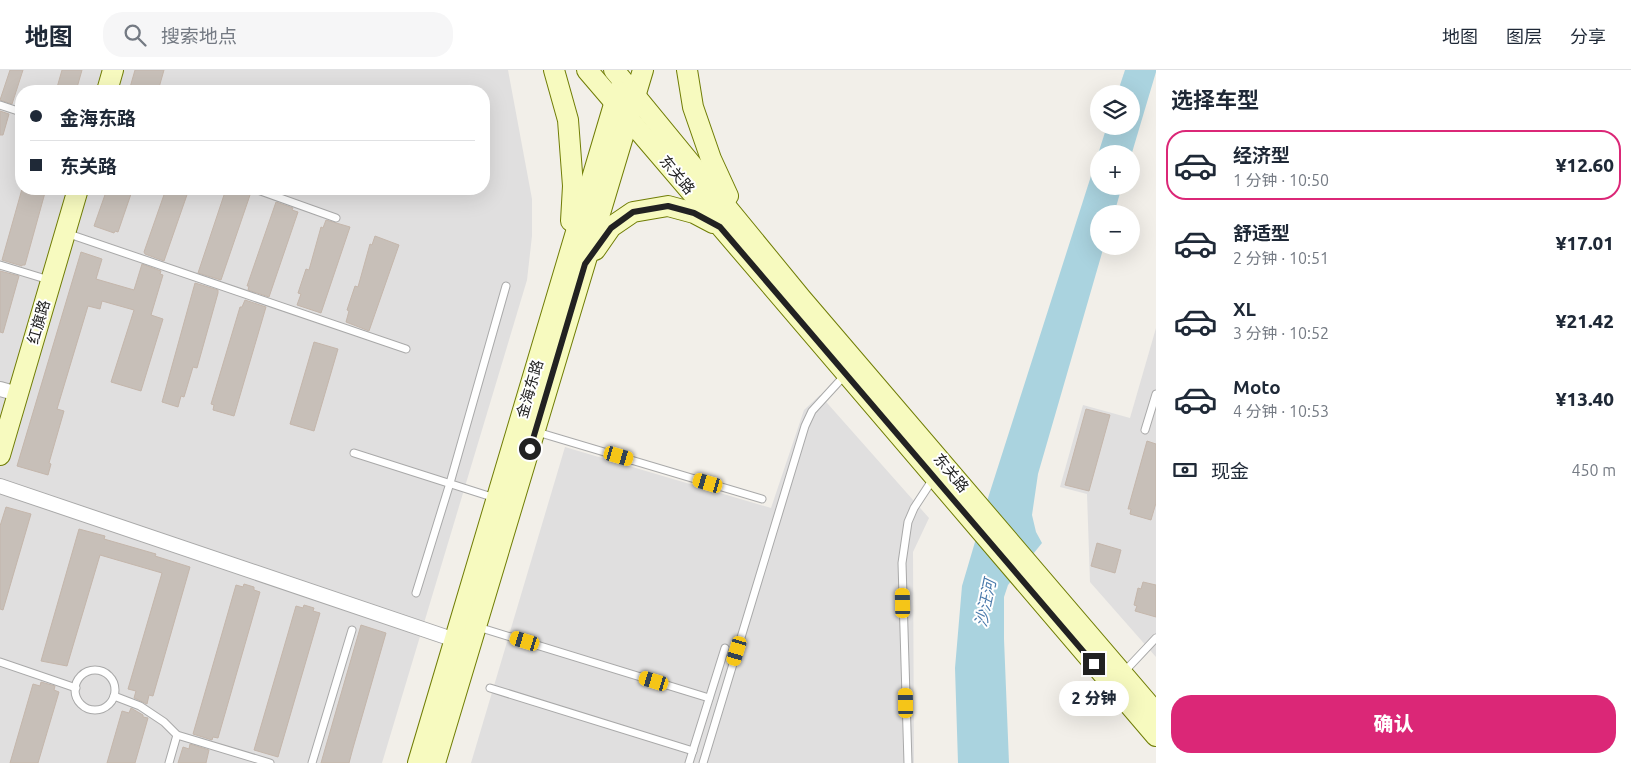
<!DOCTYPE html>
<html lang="zh">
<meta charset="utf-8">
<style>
:root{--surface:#fff;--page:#f6f6f7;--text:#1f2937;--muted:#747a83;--line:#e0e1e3;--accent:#db2777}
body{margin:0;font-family:Ubuntu,"Noto Sans SC",sans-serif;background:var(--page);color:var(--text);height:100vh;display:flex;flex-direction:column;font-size:19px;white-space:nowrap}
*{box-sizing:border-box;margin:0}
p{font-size:16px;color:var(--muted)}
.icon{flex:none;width:28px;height:28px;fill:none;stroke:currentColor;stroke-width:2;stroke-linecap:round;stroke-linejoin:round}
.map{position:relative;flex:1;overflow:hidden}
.drawer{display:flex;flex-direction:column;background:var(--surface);width:475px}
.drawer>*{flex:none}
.top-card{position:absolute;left:15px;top:15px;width:475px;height:110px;border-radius:20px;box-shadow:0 5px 20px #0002;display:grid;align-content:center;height:110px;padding:0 15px;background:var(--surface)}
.tools{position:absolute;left:1090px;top:15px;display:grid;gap:10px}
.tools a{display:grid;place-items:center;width:50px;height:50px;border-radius:50%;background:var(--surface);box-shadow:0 5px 20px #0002;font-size:25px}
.end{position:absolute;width:22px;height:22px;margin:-11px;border:6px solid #222;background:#fff;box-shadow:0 0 0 2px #fff}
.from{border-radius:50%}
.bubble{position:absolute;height:35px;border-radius:18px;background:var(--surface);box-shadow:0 5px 20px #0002;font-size:16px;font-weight:800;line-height:35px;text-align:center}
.car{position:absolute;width:15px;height:30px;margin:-15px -8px;border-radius:6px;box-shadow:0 0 4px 1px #0007;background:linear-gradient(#f5c518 24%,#345 0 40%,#f5c518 0 76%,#345 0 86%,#f5c518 0)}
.top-card b{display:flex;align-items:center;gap:18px;height:48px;font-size:19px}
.top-card b+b{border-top:1px solid var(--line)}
.top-card i{width:12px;height:12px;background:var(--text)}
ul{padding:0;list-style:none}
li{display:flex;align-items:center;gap:15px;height:70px;margin:0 10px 8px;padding:0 5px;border:2px solid transparent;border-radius:20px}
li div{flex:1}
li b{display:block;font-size:19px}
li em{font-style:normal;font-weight:800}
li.on{border-color:var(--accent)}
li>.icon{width:45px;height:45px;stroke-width:1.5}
h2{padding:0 15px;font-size:22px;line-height:60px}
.pay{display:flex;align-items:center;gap:12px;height:55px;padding:0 15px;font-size:19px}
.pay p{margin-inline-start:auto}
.primary-button{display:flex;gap:10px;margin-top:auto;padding:10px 15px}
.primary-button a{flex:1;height:58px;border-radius:20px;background:var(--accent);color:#fff;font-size:20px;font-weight:800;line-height:58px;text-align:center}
header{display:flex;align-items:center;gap:30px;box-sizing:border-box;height:70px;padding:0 25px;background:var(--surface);border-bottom:1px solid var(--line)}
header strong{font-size:24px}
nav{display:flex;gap:28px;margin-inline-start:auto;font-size:18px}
.search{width:350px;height:45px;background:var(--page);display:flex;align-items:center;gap:12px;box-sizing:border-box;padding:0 18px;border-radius:20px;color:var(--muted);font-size:19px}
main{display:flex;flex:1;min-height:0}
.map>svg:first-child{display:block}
.residential{fill:#e0dfdf;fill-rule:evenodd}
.water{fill:#aad3df}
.building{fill:#c7bfb8;stroke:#c4b6ab}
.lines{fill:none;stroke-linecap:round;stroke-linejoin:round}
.lane-casing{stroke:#a9a9a9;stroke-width:9}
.street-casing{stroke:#a9a9a9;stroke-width:16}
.secondary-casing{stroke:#707d05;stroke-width:22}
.lane{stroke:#fff;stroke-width:7}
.street{stroke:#fff;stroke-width:14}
.secondary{stroke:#f7fabf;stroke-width:20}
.route{stroke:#222;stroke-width:6}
.labels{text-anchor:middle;stroke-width:4;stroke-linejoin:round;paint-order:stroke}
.street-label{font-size:15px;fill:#222;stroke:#fff}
.water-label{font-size:16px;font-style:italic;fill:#4a7aab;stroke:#fff}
</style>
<header>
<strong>地图</strong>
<div class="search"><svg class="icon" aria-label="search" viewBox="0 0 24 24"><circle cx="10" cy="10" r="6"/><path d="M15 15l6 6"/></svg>搜索地点</div>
<nav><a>地图</a><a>图层</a><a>分享</a></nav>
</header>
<main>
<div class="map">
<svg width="1156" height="693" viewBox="0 0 1156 693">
<rect width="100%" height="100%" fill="#f2efe9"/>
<g class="residential">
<path d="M 0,0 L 508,0 L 532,129 L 532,166 L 527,210 L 382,693 L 0,693 ZM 21,21 L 484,21 L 484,119 L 21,119 Z"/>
<path d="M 1156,258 L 1156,587 L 1090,512 L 1087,424 L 1060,417 L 1083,335 L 1130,348 Z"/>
<path d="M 820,325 L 929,448 L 913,482 L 914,693 L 471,693 L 565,377 L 771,438 L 804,340 Z"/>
</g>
<path class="water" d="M 1125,0 L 1156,0 L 1156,2 L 1131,86 L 1131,84 L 1099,84 L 1099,116 L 1122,116 L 1114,144 L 1099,144 L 1099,176 L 1104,176 L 1038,404 L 1032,445 L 1036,462 L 1042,473 L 1008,515 L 1004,527 L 1004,569 L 1009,693 L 958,693 L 955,598 L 962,516 L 988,428 L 1107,56 L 1131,56 L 1131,24 L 1117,24 Z"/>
<g class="building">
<path d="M 10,0 L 23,0 L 12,34 L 0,30 Z"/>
<path d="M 62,0 L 82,0 L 76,21 L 56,21 Z"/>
<path d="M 135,0 L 164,0 L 158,21 L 129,21 Z"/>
<path d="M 0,41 L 9,44 L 3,65 L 0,65 Z"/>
<path d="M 22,119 L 46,119 L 25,195 L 22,195 L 22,196 L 2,190 Z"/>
<path d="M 107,119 L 126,119 L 132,121 L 118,162 L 115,161 L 114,163 L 94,156 Z"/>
<path d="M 166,119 L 189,119 L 164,191 L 145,184 L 144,182 Z"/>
<path d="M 226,119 L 239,119 L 250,125 L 221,210 L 198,203 Z"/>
<path d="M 276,132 L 293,138 L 292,140 L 298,142 L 269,227 L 248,220 L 249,216 L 247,216 Z"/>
<path d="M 326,150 L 350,157 L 321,243 L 297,235 L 301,224 L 298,223 L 306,199 L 309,200 L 321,157 L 323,158 Z"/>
<path d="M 375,166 L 399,175 L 369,261 L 346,252 L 349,241 L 347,240 L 355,216 L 358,217 L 370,174 L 372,175 Z"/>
<path d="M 81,182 L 102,189 L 96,209 L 134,220 L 142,194 L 161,201 L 160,204 L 163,205 L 151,245 L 163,249 L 141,321 L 111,312 L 134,240 L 102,231 L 100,239 L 88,236 L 57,339 L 64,341 L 49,393 L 51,394 L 48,405 L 17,396 Z"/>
<path d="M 0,201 L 19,206 L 3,263 L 0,262 Z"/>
<path d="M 195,213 L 218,220 L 218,223 L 197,298 L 193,297 L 184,327 L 181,326 L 178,337 L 162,332 Z"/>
<path d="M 245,230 L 266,237 L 234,346 L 213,340 L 214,335 L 211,334 L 240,237 L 242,237 Z"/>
<path d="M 314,272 L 338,279 L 314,361 L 290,354 Z"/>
<path d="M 1086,339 L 1110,345 L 1089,421 L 1065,415 Z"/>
<path d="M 1147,371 L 1156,374 L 1156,433 L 1151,450 L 1130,444 L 1131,439 L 1128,439 Z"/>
<path d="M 6,437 L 31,444 L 3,540 L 0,539 L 0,456 Z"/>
<path d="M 79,459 L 105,466 L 104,469 L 156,484 L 155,486 L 190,497 L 153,626 L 149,625 L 147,634 L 134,628 L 136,621 L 128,619 L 162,503 L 100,485 L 67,596 L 41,591 Z"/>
<path d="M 1097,473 L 1121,480 L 1115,503 L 1091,496 Z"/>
<path d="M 1143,512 L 1156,515 L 1156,547 L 1135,541 L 1137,536 L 1134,535 L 1138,518 L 1141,519 Z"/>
<path d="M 244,514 L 254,517 L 254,520 L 260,522 L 218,668 L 213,667 L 212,670 L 193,664 L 236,515 L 243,517 Z"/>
<path d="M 304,535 L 314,538 L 313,541 L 320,543 L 278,687 L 254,680 L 296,536 L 303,538 Z"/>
<path d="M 361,555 L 386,563 L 353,678 L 349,693 L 321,693 Z"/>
<path d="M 41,612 L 55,616 L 54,620 L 59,622 L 38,693 L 10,693 L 33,614 L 40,616 Z"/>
<path d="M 131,638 L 143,645 L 143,647 L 148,648 L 135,693 L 107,693 L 122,641 L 129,643 Z"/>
<path d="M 190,674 L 209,680 L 206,693 L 178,693 L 183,677 L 189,679 Z"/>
</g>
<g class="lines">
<g class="lane-casing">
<g id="lane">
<path d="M 0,35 L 21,42"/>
<path d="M 255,119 L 336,148"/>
<path d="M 66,163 L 406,279"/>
<path d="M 0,195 L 49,210"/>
<path d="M 1145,360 L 1156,324"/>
<path d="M 537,362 L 762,429"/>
<path d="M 354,383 L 495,428"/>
<path d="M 416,523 L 450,413 L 506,216"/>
<path d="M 478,557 L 709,628"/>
<path d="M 0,592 L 76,618"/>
<circle cx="95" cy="620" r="20"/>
<path d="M 1124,602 L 1156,568"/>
<path d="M 490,618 L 693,681"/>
<path d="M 114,626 L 140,636 L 164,652 L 177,665 L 270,693"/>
<path d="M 169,693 L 177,665"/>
<path d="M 312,693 L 352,560"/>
<path d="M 689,693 L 725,578"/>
<path d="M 703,693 L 805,356 L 812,341 L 845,305"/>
<path d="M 908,693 L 902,493 L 908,452 L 914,438 L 933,409"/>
</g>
</g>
<g class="street-casing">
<g id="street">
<path d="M 0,319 L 18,324"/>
<path d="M 0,416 L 455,570"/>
</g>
</g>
<g class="secondary-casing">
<g id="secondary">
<path d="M 554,0 L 568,50 L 573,116 L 571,151"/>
<path d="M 587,0 L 1156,666"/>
<path d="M 614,0 L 801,228 L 1156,643"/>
<path d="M 687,0 L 693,37 L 711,89 L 728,126"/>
<path d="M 107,21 L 113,0"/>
<path d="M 595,180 L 611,157 L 633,142 L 668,136 L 694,143 L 713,153"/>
<path d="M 0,385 L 78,119"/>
<path d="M 418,693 L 618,21"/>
<path d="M 435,693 L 643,0"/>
</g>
</g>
<use href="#lane" class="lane"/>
<use href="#street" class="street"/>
<use href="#secondary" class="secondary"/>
</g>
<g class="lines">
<path class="route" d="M 530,379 L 585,194 L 611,158 L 633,142 L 668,136 L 694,143 L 720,157 L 1094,594"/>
</g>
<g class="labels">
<g class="street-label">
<text transform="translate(677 105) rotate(50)" y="5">东关路</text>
<text transform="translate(39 252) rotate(-74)" y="5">红旗路</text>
<text transform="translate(530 319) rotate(-74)" y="5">金海东路</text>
<text transform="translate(951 403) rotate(50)" y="5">东关路</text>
</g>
<g class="water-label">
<text transform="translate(985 533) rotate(-78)" y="6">沙汪河</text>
</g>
</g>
</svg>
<div class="tools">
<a><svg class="icon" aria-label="layers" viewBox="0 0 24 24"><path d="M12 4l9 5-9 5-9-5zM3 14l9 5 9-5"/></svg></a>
<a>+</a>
<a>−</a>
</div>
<i class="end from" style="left:530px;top:379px"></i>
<i class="end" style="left:1094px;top:594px"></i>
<div class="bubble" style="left:1059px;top:611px;width:70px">2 分钟</div>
<i class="car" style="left:619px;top:386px;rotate:106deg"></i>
<i class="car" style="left:708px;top:413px;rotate:286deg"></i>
<i class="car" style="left:903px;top:533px;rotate:359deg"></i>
<i class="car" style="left:525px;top:571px;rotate:287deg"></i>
<i class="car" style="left:737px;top:581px;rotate:197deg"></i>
<i class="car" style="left:654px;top:611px;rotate:287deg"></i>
<i class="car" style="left:906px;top:633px;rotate:359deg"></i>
<div class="top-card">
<b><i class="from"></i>金海东路</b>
<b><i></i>东关路</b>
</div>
</div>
<section class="drawer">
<h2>选择车型</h2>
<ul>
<li class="on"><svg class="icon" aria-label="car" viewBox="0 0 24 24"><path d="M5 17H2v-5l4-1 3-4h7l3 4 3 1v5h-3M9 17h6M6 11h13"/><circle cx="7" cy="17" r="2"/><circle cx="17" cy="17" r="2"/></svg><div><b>经济型</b><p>1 分钟 · 10:50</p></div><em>¥12.60</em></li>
<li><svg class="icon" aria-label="car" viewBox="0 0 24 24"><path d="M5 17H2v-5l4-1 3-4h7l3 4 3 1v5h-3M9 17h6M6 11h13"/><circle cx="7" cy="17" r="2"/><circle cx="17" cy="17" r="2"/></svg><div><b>舒适型</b><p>2 分钟 · 10:51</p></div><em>¥17.01</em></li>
<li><svg class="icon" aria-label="car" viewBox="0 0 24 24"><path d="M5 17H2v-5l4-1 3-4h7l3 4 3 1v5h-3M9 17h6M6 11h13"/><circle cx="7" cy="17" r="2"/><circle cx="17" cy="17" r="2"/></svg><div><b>XL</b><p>3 分钟 · 10:52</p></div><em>¥21.42</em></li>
<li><svg class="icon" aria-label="car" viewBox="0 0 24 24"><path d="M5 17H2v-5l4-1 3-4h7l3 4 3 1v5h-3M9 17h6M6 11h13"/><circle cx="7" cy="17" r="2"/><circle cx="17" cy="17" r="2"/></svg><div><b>Moto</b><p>4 分钟 · 10:53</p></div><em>¥13.40</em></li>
</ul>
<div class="pay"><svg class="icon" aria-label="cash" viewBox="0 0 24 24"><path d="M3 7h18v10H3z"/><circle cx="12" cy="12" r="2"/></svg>现金<p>450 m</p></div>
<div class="primary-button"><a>确认</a></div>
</section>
</main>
